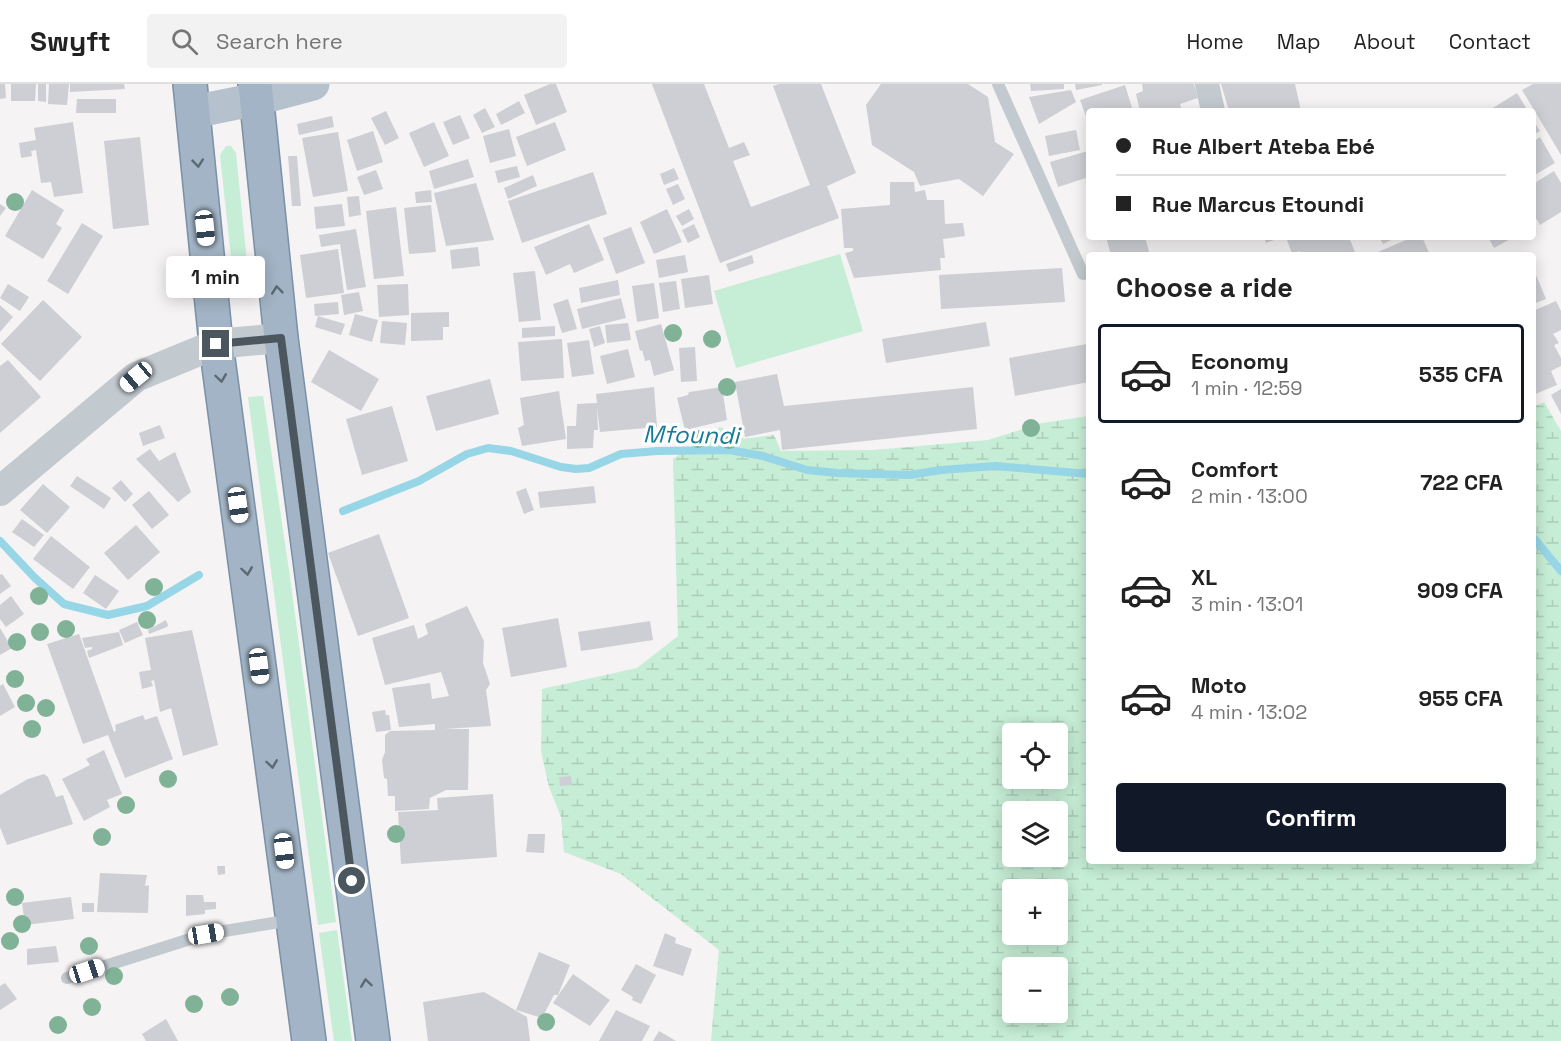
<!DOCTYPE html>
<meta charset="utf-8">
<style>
:root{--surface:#fff;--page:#f2f2f2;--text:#222;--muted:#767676;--line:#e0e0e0;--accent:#111827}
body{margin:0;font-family:"Space Grotesk",sans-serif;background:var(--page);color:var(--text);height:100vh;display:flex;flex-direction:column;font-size:22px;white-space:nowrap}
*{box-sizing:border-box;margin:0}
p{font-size:20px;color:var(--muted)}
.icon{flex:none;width:33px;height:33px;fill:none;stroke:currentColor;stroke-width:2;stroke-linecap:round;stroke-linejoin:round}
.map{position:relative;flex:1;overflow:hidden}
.sheet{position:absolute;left:1086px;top:168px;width:450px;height:612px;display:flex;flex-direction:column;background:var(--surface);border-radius:6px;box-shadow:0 3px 15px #0003}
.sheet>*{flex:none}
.top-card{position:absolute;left:1086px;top:24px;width:450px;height:132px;border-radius:6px;box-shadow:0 3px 15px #0003;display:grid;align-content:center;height:132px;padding:0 30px;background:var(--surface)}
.fabs{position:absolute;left:1002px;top:639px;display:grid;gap:12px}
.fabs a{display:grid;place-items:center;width:66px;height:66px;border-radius:6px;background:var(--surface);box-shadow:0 3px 15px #0003;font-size:30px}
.end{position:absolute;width:27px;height:27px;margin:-14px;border:8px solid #4b565f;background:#fff;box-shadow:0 0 0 3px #fff}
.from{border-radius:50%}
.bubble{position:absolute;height:42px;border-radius:6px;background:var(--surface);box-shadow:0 3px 15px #0003;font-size:20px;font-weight:800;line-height:42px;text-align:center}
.car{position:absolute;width:18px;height:36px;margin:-18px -9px;border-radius:8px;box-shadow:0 0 4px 2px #0007;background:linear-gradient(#fff 24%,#345 0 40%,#fff 0 76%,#345 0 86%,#fff 0)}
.top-card b{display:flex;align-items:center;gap:21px;height:57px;font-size:22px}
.top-card b+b{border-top:2px solid var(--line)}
.top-card i{width:15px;height:15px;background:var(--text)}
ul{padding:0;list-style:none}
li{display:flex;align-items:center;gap:18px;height:99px;margin:0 12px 9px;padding:0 18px;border:3px solid transparent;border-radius:6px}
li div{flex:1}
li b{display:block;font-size:22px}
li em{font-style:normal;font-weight:800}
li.selected{border-color:var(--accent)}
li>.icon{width:54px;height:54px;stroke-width:1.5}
h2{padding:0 30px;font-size:27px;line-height:72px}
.primary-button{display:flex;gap:12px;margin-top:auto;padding:12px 30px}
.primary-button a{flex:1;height:69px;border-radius:6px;background:var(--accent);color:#fff;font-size:24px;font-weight:800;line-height:69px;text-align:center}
header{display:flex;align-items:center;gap:36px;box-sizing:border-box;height:84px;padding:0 30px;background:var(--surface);border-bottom:2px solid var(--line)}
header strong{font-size:28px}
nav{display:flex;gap:33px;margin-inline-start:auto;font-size:21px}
.search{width:420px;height:54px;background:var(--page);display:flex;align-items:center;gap:15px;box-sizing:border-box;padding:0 21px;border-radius:6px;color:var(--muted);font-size:22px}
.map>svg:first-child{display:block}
.wetland{fill:url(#wetland-marsh);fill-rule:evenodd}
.garden{fill:#c6edd5}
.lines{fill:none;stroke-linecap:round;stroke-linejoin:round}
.stream{stroke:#97d6e6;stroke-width:8}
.building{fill:#cdcfd4}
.trunk-casing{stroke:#7a90a8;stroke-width:36}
.service{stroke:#c2cad0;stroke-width:12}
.minor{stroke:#c2cad0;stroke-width:24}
.tertiary{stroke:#c2cad0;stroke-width:30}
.primary{stroke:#b5c2ce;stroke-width:33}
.trunk{stroke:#a2b4c5;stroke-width:33}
.tree{fill:#80b298}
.oneway{stroke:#5c6973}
.route{stroke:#4b565f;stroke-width:8}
.labels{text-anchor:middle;stroke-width:6;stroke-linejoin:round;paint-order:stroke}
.water-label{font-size:24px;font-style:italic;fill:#177c96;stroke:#fff}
</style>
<header>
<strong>Swyft</strong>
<div class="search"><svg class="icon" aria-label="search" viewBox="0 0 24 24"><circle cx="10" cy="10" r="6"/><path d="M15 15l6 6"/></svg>Search here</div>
<nav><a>Home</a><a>Map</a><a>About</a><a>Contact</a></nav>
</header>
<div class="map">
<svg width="1561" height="957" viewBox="0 0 1561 957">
<defs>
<pattern id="wetland-marsh" width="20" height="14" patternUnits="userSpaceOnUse" patternTransform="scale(1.5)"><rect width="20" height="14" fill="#c6edd5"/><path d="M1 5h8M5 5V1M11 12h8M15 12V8" fill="none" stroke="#accdb9"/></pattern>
</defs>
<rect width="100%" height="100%" fill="#f5f3f3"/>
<path class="wetland" d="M 1544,318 L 1561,347 L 1561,957 L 711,957 L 719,866 L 621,790 L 564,768 L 561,733 L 549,703 L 541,667 L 542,605 L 637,584 L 678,552 L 673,375 L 720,343 L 744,355 L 774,351 L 781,367 L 874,366 L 988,356 L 1042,339 L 1089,332 L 1089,777 L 1533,777 L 1533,323 ZM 1012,650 L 1058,650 L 1058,694 L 1012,694 ZM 1012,728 L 1058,728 L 1058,772 L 1012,772 ZM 1012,806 L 1058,806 L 1058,850 L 1012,850 ZM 1012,884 L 1058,884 L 1058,928 L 1012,928 Z"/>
<g class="garden">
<path d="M 226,62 L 231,62 L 236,69 L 250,208 L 235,210 L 220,71 Z"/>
<path d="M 840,170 L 863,247 L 736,284 L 714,207 Z"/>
<path d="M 263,312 L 290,493 L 336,838 L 318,841 L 248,313 Z"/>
<path d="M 337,846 L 352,957 L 334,957 L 319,849 Z"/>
</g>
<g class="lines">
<g class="stream">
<path d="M 343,427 L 419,397 L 467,370 L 488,364 L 511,367 L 561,383 L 576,385 L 589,384 L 621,370 L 657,367 L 729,366 L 763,372 L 807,386 L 837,389 L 910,391 L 941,386 L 996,382 L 1089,390"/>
<path d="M 1533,453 L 1561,487"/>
<path d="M 0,457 L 35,494 L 64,520 L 108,531 L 147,522 L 199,491"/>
</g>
</g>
<g class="building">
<path d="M 0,0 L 5,0 L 6,14 L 0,15 Z"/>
<path d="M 11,0 L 36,0 L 35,17 L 11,17 Z"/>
<path d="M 38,0 L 46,0 L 46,18 L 38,17 Z"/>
<path d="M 49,0 L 69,0 L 67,21 L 48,20 Z"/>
<path d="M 70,0 L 124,0 L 125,5 L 70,8 Z"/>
<path d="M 550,0 L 556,0 L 567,28 L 536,41 L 524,11 Z"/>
<path d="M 652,0 L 704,0 L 729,64 L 744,58 L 750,71 L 733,77 L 751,123 L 810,101 L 773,2 L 779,0 L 821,0 L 856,89 L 827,102 L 839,134 L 720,179 Z"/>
<path d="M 881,0 L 968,0 L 988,13 L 995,58 L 1014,70 L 983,112 L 959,95 L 920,102 L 914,88 L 872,61 L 866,21 Z"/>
<path d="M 1030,0 L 1064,0 L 1064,5 L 1031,7 Z"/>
<path d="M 1075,0 L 1102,0 L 1102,1 L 1076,6 Z"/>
<path d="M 1142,0 L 1194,0 L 1198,14 L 1180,20 L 1182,27 L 1140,27 L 1136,10 L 1143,7 Z"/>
<path d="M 1221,0 L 1295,0 L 1301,27 L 1229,27 Z"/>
<path d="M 1533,0 L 1561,0 L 1561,71 L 1522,6 Z"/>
<path d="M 1125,1 L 1133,27 L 1089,27 L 1089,41 L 1080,16 Z"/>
<path d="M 1071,6 L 1076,18 L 1039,40 L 1029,13 Z"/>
<path d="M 1517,9 L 1528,27 L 1488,27 Z"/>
<path d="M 77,15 L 116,15 L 116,29 L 76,29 Z"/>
<path d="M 519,17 L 525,29 L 501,41 L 496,30 Z"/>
<path d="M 485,24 L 495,43 L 482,49 L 473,31 Z"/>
<path d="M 386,27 L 399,54 L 385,61 L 371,34 Z"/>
<path d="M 460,31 L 470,54 L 453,61 L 443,38 Z"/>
<path d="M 332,32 L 334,43 L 299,51 L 297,40 Z"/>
<path d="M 1533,36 L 1540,47 L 1533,51 Z"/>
<path d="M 73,38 L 83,109 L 54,113 L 51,98 L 41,99 L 36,66 L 31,67 L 32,72 L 21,74 L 19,59 L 36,56 L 34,44 Z"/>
<path d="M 434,38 L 449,72 L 424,83 L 409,49 Z"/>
<path d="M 555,38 L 566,66 L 527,82 L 516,53 Z"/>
<path d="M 509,45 L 516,72 L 490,79 L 483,52 Z"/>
<path d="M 1076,46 L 1080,66 L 1049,72 L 1045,52 Z"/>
<path d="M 373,47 L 383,78 L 357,87 L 347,56 Z"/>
<path d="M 338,48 L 348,107 L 313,113 L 302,54 Z"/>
<path d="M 140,53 L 149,141 L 113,145 L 104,57 Z"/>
<path d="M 1540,53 L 1555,79 L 1533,92 L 1533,58 Z"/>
<path d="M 1088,67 L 1089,93 L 1058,103 L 1050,78 Z"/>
<path d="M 288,72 L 297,72 L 301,122 L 292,122 Z"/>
<path d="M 468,75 L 474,93 L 434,105 L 429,87 Z"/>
<path d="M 517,82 L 520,93 L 498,99 L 495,87 Z"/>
<path d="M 674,84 L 679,95 L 664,101 L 660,90 Z"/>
<path d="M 376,86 L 383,105 L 364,111 L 357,93 Z"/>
<path d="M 1554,87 L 1561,99 L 1561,128 L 1540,141 L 1533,129 L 1533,100 Z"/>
<path d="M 593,88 L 607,130 L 522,159 L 508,117 Z"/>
<path d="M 533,91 L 537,102 L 508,115 L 504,104 Z"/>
<path d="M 890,98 L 914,98 L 915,108 L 925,106 L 927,116 L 944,116 L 945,140 L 963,139 L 965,152 L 943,155 L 945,174 L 940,174 L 941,186 L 854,194 L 845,169 L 853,167 L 853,164 L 844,164 L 841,125 L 890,121 Z"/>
<path d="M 476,99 L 494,156 L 446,162 L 434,109 Z"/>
<path d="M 678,100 L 685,115 L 673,121 L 666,105 Z"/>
<path d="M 32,106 L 64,126 L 56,140 L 62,144 L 43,175 L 5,152 Z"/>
<path d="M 431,106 L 432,118 L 416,119 L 415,108 Z"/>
<path d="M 359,112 L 361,131 L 349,133 L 347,113 Z"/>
<path d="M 0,120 L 6,124 L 0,132 Z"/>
<path d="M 342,120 L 345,142 L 316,145 L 314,123 Z"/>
<path d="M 431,121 L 436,168 L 409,170 L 404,124 Z"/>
<path d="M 396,123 L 404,192 L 374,195 L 366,127 Z"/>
<path d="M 667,125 L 682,158 L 654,170 L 640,138 Z"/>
<path d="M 689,125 L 694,135 L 682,142 L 676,132 Z"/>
<path d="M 82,139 L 103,152 L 68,210 L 47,197 Z"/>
<path d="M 589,140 L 604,176 L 574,189 L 570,180 L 546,191 L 534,163 Z"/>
<path d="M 694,140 L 700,153 L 688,159 L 682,146 Z"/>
<path d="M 631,143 L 645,179 L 616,190 L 603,154 Z"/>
<path d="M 356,145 L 366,203 L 347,206 L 340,160 L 321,163 L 319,151 Z"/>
<path d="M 1106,153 L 1145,153 L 1150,171 L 1111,171 Z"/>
<path d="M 1264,153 L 1281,153 L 1266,159 Z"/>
<path d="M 1286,153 L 1349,153 L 1356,171 L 1301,171 L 1300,167 L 1292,170 Z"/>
<path d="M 1379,153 L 1397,153 L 1383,160 Z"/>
<path d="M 1413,153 L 1422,153 L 1430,171 L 1371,171 Z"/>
<path d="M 1488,153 L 1514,153 L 1494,164 Z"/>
<path d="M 478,163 L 480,182 L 452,185 L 450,166 Z"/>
<path d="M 338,165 L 344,209 L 306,214 L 300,171 Z"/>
<path d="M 685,171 L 688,188 L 659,194 L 656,176 Z"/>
<path d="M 752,171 L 754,179 L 729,188 L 726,180 Z"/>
<path d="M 1062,184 L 1065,218 L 941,225 L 939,191 Z"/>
<path d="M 1533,184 L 1546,215 L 1533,220 Z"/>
<path d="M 535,187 L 541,236 L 519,238 L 513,189 Z"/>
<path d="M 709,191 L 713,220 L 685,224 L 681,195 Z"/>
<path d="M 618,196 L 620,211 L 581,219 L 579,204 Z"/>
<path d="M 676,197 L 680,225 L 663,228 L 659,199 Z"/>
<path d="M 654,199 L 659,234 L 637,238 L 632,202 Z"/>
<path d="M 8,200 L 29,213 L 20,227 L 0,214 Z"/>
<path d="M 408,200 L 409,231 L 379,233 L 377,201 Z"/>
<path d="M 359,208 L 363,227 L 344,231 L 341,211 Z"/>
<path d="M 621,214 L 626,234 L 582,245 L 577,225 Z"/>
<path d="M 568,215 L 577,245 L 562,249 L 553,220 Z"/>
<path d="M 43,216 L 82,253 L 40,297 L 1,260 Z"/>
<path d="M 1556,217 L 1561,227 L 1561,246 L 1553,250 L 1559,259 L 1554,261 L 1561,274 L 1561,282 L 1551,287 L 1557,301 L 1533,311 L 1533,227 Z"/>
<path d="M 338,218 L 339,230 L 315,232 L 314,220 Z"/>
<path d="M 0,221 L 13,233 L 0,248 Z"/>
<path d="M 449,228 L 449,243 L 443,243 L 443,256 L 411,257 L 411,229 Z"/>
<path d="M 355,230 L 378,236 L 372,258 L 349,251 Z"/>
<path d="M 318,232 L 345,240 L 341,251 L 315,243 Z"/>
<path d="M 382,237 L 407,239 L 405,261 L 380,259 Z"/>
<path d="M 986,238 L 990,262 L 886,279 L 882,255 Z"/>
<path d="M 628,239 L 631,256 L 607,259 L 605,241 Z"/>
<path d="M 661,240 L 674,286 L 654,292 L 650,276 L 645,277 L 642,266 L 640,267 L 635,247 Z"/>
<path d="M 555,242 L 555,252 L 522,254 L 522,244 Z"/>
<path d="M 600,242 L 605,259 L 594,263 L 589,245 Z"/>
<path d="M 562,255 L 564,294 L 521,297 L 518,258 Z"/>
<path d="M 589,256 L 594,290 L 572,293 L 567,259 Z"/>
<path d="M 1087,260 L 1089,271 L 1089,298 L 1015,312 L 1009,274 Z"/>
<path d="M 695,263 L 697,297 L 681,298 L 679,264 Z"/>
<path d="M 628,265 L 635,293 L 607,300 L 600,272 Z"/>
<path d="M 329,266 L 379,295 L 361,327 L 311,298 Z"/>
<path d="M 8,276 L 41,313 L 0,349 L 0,282 Z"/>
<path d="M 777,290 L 784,322 L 973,303 L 977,345 L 782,366 L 780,346 L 745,353 L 735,298 Z"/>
<path d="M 490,295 L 499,330 L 436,347 L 426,312 Z"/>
<path d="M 654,303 L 657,343 L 600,348 L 597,323 L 598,346 L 594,346 L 593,364 L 567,365 L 567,342 L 576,342 L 577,320 L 597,319 L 596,310 Z"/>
<path d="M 722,303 L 727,336 L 685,346 L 677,314 L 688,311 L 689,308 Z"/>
<path d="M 1561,305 L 1561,330 L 1551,311 Z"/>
<path d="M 559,307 L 566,355 L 522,362 L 518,344 L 524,341 L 520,314 Z"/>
<path d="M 392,322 L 408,377 L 362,391 L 346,335 Z"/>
<path d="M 160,341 L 165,354 L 143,362 L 139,349 Z"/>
<path d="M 150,365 L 159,377 L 175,368 L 191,408 L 178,418 L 136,375 Z"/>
<path d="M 77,392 L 111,414 L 104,425 L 70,402 Z"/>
<path d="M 121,396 L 133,410 L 125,418 L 112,404 Z"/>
<path d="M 43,400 L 70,423 L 47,449 L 20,426 Z"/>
<path d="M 594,402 L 596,419 L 540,424 L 538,408 Z"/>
<path d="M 526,404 L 534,426 L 524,430 L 516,408 Z"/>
<path d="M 149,407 L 169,431 L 152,445 L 132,421 Z"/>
<path d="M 22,435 L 44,451 L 34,463 L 12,448 Z"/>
<path d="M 136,441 L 160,468 L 128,496 L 104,469 Z"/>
<path d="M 379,450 L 409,534 L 358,552 L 328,469 Z"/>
<path d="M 51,452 L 90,483 L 73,505 L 33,475 Z"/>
<path d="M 2,490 L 11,502 L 0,510 L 0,491 Z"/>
<path d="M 95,491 L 119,507 L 106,525 L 83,509 Z"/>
<path d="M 11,512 L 24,530 L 6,543 L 0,535 L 0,521 Z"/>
<path d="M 467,522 L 484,557 L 483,579 L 490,600 L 486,606 L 491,642 L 444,645 L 469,645 L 468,706 L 446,706 L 430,714 L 429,725 L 395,727 L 395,712 L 388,712 L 387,695 L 384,694 L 382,676 L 385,668 L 385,651 L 390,647 L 435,646 L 435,640 L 399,643 L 392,604 L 430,599 L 432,615 L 449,612 L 441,588 L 385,601 L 372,554 L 414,541 L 418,555 L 428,550 L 425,540 Z"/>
<path d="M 558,534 L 567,583 L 511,593 L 502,544 Z"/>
<path d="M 166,536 L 168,541 L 167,543 L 149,550 L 148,546 Z"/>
<path d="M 650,537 L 653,556 L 581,567 L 578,548 Z"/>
<path d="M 137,538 L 143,551 L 125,559 L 119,546 Z"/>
<path d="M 0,544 L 12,564 L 0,571 Z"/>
<path d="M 192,546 L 218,661 L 183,672 L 171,624 L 160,628 L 154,596 L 151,597 L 153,602 L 142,605 L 139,588 L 151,586 L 145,554 Z"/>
<path d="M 119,548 L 123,561 L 89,574 L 87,567 L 92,565 L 92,563 L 85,564 L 82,554 Z"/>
<path d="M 79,550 L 114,648 L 116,647 L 115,641 L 143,631 L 145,636 L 157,632 L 173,675 L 125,694 L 108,651 L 83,660 L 47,560 Z"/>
<path d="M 3,600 L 15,623 L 0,632 L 0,602 Z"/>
<path d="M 385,626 L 386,631 L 389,631 L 391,646 L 376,648 L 372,628 Z"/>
<path d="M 104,666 L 122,710 L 107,716 L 110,723 L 84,737 L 62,695 L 90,681 L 86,675 Z"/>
<path d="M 44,690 L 48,693 L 56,713 L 63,711 L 73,740 L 7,761 L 0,743 L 0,711 L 28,695 Z"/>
<path d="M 571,692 L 572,701 L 560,702 L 559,693 Z"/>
<path d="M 493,710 L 497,773 L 401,780 L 398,728 L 438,726 L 437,714 Z"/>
<path d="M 528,750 L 545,750 L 544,769 L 526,768 Z"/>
<path d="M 217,782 L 225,782 L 225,790 L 218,791 Z"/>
<path d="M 100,789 L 147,791 L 145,802 L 149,801 L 148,829 L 97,828 Z"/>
<path d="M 186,811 L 203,811 L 204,818 L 216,818 L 216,825 L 205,826 L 205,830 L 186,832 Z"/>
<path d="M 71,813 L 74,835 L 25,841 L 22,819 Z"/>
<rect x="82" y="819" width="12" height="9"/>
<path d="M 665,849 L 676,854 L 675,859 L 692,865 L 683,892 L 653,882 Z"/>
<path d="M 56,862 L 59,878 L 27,881 L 27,865 Z"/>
<path d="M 539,868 L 570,881 L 558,911 L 554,911 L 542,934 L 516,926 Z"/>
<path d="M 636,880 L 656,891 L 641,920 L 632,916 L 633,913 L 621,906 Z"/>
<path d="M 573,890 L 610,916 L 590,942 L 553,919 Z"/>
<path d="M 5,899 L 17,915 L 0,926 L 0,902 Z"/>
<path d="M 484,908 L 527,933 L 530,957 L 428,957 L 423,918 Z"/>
<path d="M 616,926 L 650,942 L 642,957 L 599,957 Z"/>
<path d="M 166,935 L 178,957 L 146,957 L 142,950 Z"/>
<path d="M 659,947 L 676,957 L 653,957 Z"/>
</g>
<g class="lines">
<g class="trunk-casing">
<g id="trunk">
<path d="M 190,0 L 216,260 L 309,957"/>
<path d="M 255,0 L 281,254 L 373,957"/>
</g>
</g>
<g class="service">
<path d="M 998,0 L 1083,190"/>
<path d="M 67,894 L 206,850 L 292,836"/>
</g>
<path class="minor" d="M 1207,0 L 1213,27"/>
<path class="tertiary" d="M 0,407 L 136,293 L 216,260 L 281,254"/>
<path class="primary" d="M 193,28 L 257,15 L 313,0"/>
<use href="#trunk" class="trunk"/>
</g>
<g class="tree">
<circle cx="15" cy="118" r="9"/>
<circle cx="673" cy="249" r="9"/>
<circle cx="712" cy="255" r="9"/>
<circle cx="727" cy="303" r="9"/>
<circle cx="1031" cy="344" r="9"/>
<circle cx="698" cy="355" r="9"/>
<circle cx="729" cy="356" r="9"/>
<circle cx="154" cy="503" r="9"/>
<circle cx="39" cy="512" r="9"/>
<circle cx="147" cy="536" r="9"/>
<circle cx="66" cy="545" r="9"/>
<circle cx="40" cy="548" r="9"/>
<circle cx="17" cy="558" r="9"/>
<circle cx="15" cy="595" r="9"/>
<circle cx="26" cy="619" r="9"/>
<circle cx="46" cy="624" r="9"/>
<circle cx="32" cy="645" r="9"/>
<circle cx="168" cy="695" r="9"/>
<circle cx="126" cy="721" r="9"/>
<circle cx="396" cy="750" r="9"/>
<circle cx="102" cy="753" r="9"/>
<circle cx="15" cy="813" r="9"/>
<circle cx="22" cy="840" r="9"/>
<circle cx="10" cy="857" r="9"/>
<circle cx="89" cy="862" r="9"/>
<circle cx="114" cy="892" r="9"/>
<circle cx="230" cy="913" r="9"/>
<circle cx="194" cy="920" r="9"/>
<circle cx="92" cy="923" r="9"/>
<circle cx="546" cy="938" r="9"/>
<circle cx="58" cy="941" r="9"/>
</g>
<defs><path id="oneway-chevron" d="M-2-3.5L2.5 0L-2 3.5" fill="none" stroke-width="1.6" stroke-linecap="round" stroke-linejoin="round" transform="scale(1.5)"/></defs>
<g class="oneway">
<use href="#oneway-chevron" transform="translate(198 79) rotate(84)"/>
<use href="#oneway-chevron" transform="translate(277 206) rotate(-96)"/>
<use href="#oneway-chevron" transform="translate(221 294) rotate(82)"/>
<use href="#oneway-chevron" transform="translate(247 487) rotate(82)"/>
<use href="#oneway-chevron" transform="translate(272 680) rotate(82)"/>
<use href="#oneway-chevron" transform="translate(366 899) rotate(-98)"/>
</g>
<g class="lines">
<path class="route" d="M 216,260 L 281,254 L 352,797"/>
</g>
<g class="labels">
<g class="water-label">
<text transform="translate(691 351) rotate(1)" y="8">Mfoundi</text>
</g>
</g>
</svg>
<div class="fabs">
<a><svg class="icon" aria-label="locate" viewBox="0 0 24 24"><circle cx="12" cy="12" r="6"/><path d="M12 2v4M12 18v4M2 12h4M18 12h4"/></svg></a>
<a><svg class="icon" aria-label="layers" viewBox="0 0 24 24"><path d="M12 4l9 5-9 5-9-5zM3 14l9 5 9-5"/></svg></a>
<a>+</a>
<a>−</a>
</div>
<i class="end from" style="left:352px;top:797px"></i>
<i class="end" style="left:216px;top:260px"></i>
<div class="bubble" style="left:166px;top:172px;width:99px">1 min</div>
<i class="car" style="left:205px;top:144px;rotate:174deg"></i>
<i class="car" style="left:136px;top:293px;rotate:230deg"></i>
<i class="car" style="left:238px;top:421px;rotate:172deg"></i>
<i class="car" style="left:259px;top:582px;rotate:173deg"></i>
<i class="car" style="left:284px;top:767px;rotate:173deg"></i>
<i class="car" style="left:206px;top:850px;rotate:81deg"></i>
<i class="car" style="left:87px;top:887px;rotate:72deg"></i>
<div class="top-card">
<b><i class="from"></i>Rue Albert Ateba Ebé</b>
<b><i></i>Rue Marcus Etoundi</b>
</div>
<section class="sheet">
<h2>Choose a ride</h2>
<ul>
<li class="selected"><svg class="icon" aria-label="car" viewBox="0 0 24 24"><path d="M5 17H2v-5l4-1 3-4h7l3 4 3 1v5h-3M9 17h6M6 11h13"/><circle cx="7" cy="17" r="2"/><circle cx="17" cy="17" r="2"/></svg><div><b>Economy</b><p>1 min · 12:59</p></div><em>535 CFA</em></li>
<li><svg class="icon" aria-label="car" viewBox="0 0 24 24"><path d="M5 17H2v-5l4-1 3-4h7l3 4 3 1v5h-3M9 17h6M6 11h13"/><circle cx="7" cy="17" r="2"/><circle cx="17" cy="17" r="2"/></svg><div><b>Comfort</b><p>2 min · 13:00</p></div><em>722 CFA</em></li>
<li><svg class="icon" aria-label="car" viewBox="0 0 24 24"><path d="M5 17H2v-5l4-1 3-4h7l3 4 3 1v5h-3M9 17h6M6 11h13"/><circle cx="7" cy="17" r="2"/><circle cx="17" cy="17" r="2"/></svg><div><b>XL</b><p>3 min · 13:01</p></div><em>909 CFA</em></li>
<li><svg class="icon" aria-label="car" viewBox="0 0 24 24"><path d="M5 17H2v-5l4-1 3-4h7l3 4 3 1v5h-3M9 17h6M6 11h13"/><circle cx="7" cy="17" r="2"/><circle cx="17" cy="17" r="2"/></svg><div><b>Moto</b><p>4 min · 13:02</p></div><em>955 CFA</em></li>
</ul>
<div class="primary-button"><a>Confirm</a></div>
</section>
</div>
